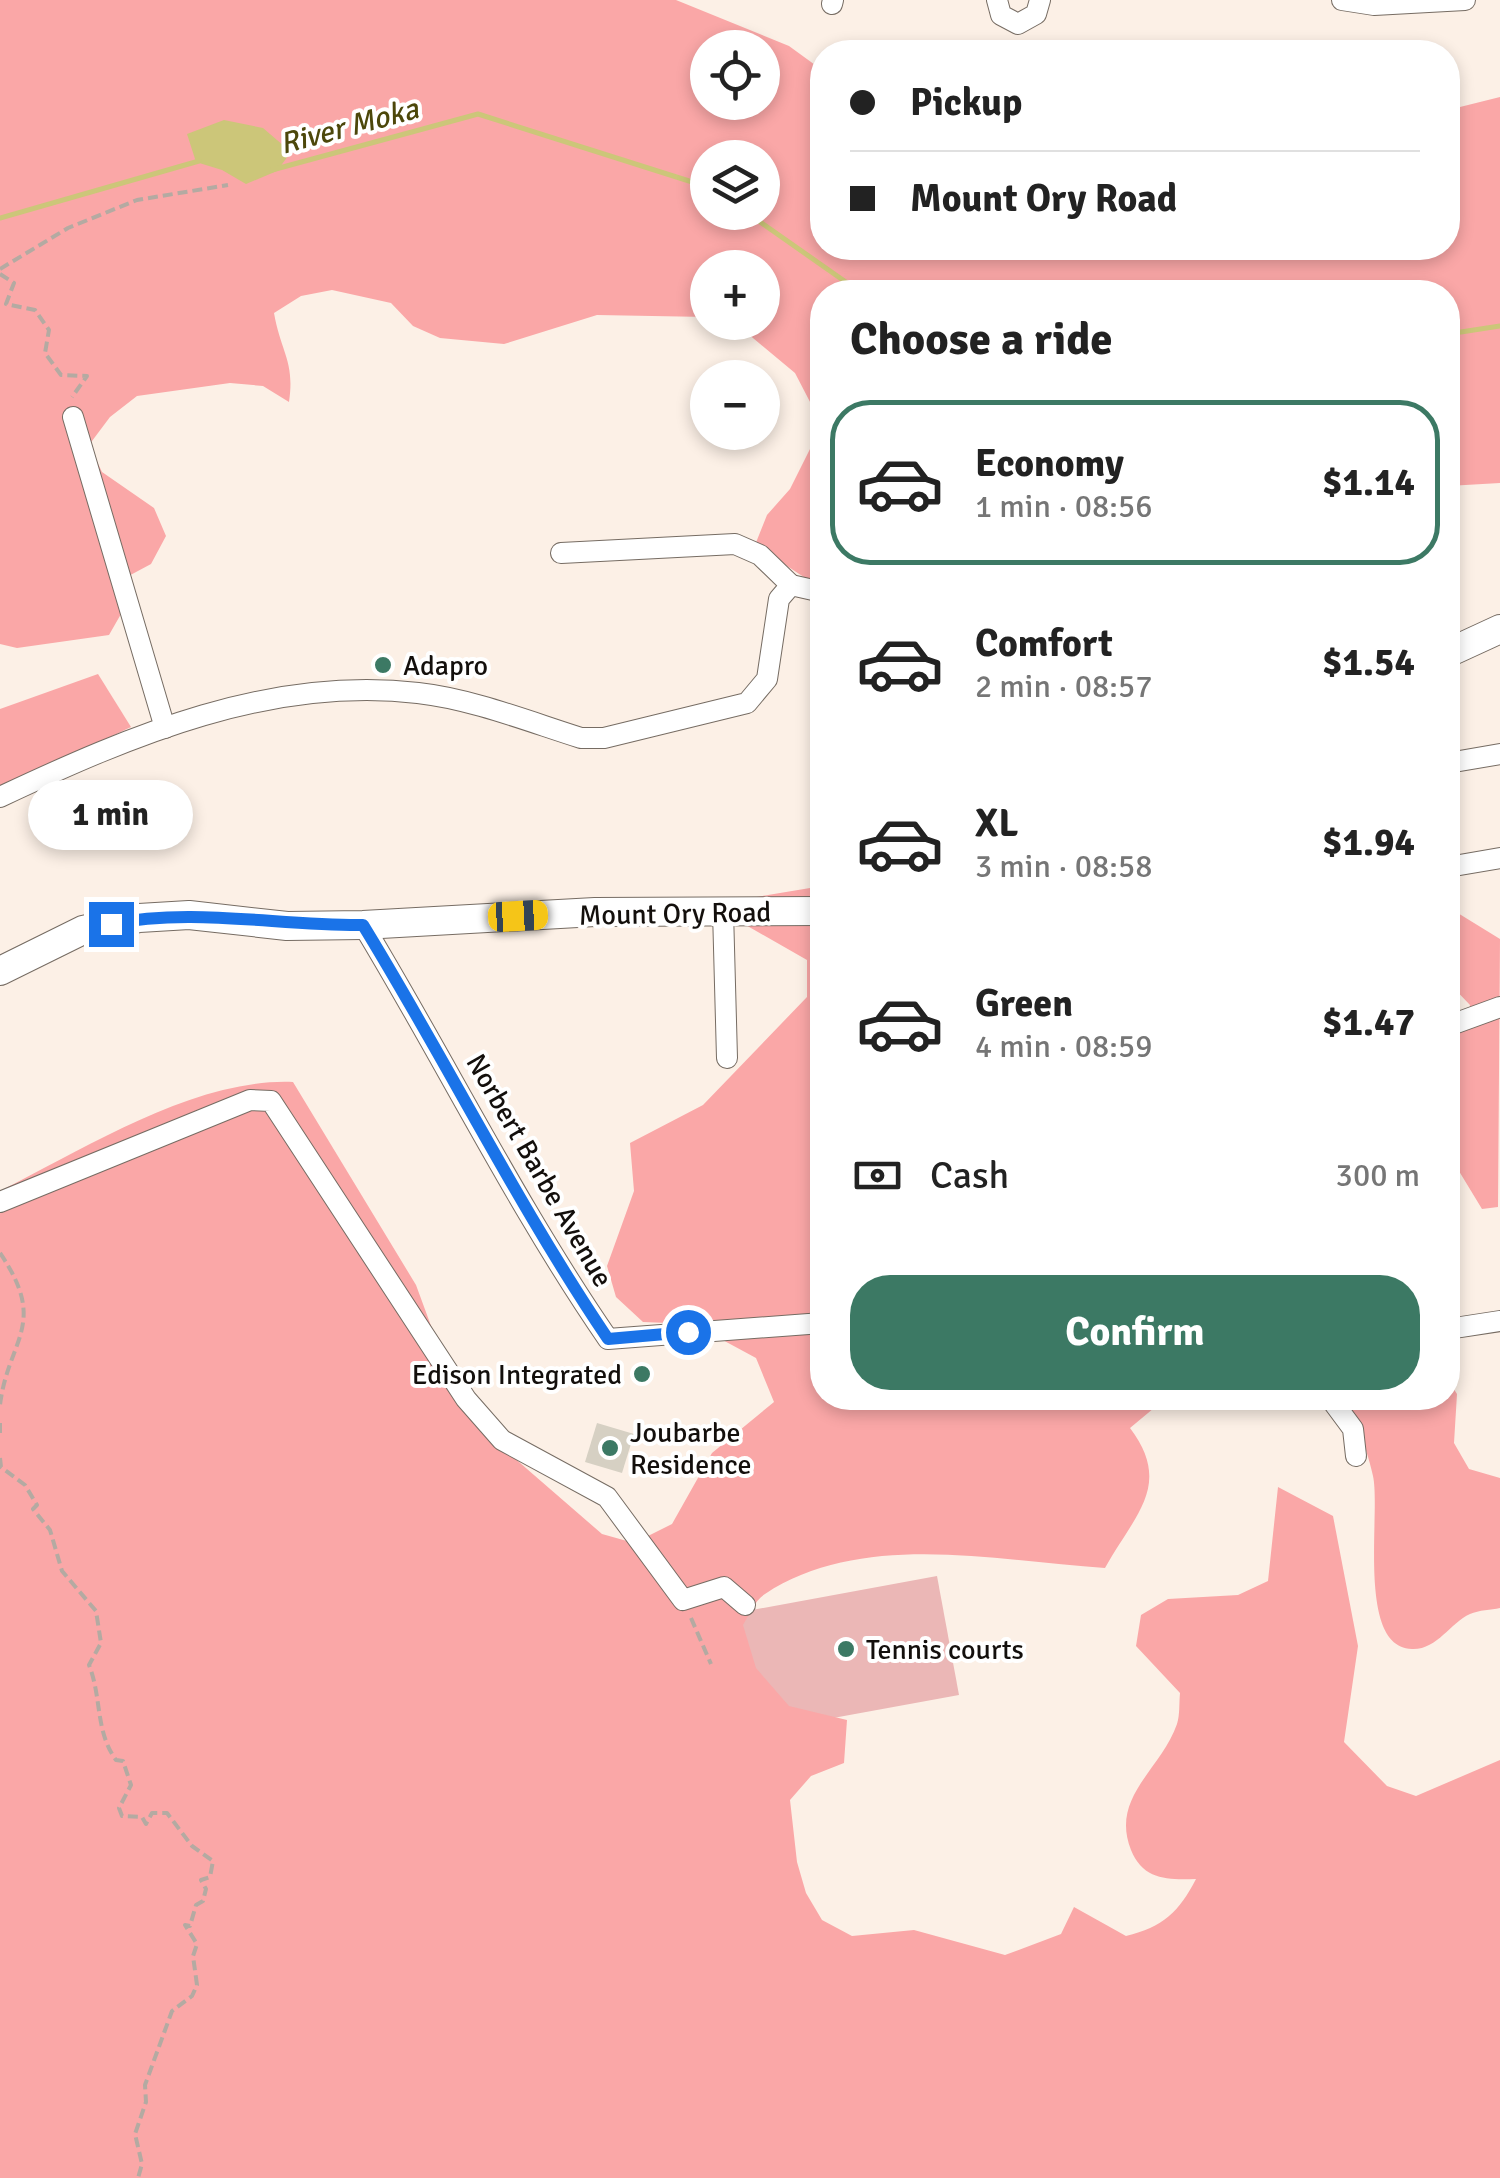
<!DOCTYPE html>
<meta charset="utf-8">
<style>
:root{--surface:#fff;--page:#f6f6f6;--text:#222;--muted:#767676;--line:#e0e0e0;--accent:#3c7964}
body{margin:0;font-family:Signika,sans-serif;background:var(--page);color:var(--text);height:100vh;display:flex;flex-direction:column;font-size:38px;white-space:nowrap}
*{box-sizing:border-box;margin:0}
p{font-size:32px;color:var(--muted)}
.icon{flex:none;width:55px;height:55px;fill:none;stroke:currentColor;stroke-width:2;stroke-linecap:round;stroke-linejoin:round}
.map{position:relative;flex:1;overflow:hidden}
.sheet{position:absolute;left:810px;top:280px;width:650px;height:1130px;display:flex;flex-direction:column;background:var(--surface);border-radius:40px;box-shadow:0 5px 15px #0003}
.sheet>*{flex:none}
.hud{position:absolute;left:810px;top:40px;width:650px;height:220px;border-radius:40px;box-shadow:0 5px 15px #0003;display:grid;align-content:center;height:220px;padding:0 40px;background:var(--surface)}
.buttons{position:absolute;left:690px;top:30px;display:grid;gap:20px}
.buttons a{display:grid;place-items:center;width:90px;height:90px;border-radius:50%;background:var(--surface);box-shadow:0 5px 15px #0003;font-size:50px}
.end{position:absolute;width:45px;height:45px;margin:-22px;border:12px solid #1a73e8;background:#fff;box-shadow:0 0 0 5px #fff}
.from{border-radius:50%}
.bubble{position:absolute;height:70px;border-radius:35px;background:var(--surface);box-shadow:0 5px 15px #0003;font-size:32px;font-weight:700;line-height:70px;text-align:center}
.car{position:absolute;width:30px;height:60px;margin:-30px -15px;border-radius:12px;box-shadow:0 0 8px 2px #0007;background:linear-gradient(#f5c518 24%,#345 0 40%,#f5c518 0 76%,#345 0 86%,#f5c518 0)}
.hud b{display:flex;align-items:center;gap:35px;height:95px;font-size:38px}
.hud b+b{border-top:2px solid var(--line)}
.hud i{width:25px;height:25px;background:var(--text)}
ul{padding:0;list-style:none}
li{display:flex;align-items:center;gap:30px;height:165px;margin:0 20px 15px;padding:0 20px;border:5px solid transparent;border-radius:40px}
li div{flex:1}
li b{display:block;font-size:38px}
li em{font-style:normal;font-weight:700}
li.on{border-color:var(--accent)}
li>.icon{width:90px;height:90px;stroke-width:1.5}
h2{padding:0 40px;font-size:45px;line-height:120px}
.pay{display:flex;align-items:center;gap:25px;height:110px;padding:0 40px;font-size:38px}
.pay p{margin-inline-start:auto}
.button{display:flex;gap:20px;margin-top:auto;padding:20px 40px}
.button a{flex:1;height:115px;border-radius:40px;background:var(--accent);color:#fff;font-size:40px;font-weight:700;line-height:115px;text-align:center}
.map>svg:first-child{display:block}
.green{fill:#ebb7b6}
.forest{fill:#faa7a7;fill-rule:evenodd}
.water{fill:#ccc679}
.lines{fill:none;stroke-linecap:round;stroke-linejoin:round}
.stream{stroke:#ccc679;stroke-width:5}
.building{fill:#d6d0c3}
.street-casing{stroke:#766c63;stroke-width:22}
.secondary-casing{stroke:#766c63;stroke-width:30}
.path{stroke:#b4aaa2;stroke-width:4;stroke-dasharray:10 5;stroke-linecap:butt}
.street{stroke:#fff;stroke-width:20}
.secondary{stroke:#fff;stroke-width:28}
.route{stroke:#1a73e8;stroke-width:12}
.poi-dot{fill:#3c7964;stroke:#fff;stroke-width:4}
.labels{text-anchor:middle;stroke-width:8;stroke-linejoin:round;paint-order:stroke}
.poi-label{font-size:28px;fill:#130f0c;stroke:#fff;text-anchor:start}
.street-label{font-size:28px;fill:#130f0c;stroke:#fff}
.water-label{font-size:30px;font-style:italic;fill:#4c470a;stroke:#fff}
</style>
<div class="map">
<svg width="1500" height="2178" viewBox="0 0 1500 2178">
<rect width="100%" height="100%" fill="#fcf0e6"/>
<path class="green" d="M 937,1576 L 959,1695 L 757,1732 L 736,1613 Z"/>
<g class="forest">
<path d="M 0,0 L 676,0 L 789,46 L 822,70 L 822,248 L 1448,248 L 1448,110 L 1500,97 L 1500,483 L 1448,486 L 1448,292 L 822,292 L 822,589 L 755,545 L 767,515 L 790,489 L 822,425 L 795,373 L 735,323 L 762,322 L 762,268 L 708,268 L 707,317 L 597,315 L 504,344 L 440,338 L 413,326 L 391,303 L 332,290 L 301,296 L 274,313 C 281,353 295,361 289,402 L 263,386 L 230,383 L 137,396 L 110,417 L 89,445 L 102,472 L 154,508 L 166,536 L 151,564 L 123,579 L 125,607 L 109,635 L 17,648 L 0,644 ZM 708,48 L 762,48 L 762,102 L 708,102 ZM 708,158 L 762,158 L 762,212 L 708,212 Z"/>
<path d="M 98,674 L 131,727 L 0,790 L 0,709 Z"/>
<path d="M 822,886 L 822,1398 L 1166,1398 L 1130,1428 C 1173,1485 1135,1514 1105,1568 C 996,1561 862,1530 765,1594 C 755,1600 749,1615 743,1625 L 756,1668 L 789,1706 L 847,1720 L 844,1763 L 811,1776 L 790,1800 L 797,1862 L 806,1893 L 822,1920 L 852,1936 L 914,1930 L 1005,1955 L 1061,1934 L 1074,1907 L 1126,1936 C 1163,1927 1179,1912 1196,1879 C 1168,1880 1143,1880 1131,1850 C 1110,1797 1161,1770 1177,1724 C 1180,1715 1179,1703 1180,1693 L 1136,1646 L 1141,1615 L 1168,1599 L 1238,1595 L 1268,1581 L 1278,1487 L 1333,1516 L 1358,1646 L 1344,1742 L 1387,1786 L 1416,1796 L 1500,1760 L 1500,2178 L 0,2178 L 0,1191 C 86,1148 195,1078 293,1082 L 416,1285 L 459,1402 L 490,1437 L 602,1534 L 634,1543 L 672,1524 L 712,1453 L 774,1402 L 756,1358 L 693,1324 L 643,1322 L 616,1297 L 607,1266 L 634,1191 L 630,1143 L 703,1105 L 807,997 L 807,960 L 730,916 L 733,901 Z"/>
<path d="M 1448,907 L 1500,939 L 1498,1207 L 1482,1209 L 1448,1153 L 1448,1036 C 1465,1032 1468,1021 1470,1005 L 1448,982 Z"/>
<path d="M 1448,1380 L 1457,1394 L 1454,1443 L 1469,1469 L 1500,1478 L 1500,1608 C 1491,1610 1479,1610 1470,1614 C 1450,1623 1437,1650 1412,1649 C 1356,1648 1381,1512 1373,1476 C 1365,1439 1356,1425 1331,1398 L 1448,1398 Z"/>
</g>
<path class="water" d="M 224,120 L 263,128 L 291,152 L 277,171 L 246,184 L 222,170 L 196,162 L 187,134 Z"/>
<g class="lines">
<g class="stream">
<path d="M 272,170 L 478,114 L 708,187"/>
<path d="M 746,212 L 860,292"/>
<path d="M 0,218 L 199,161"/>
<path d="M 1448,334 L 1500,326"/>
</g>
</g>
<path class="building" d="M 597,1423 L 634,1434 L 622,1473 L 585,1462 Z"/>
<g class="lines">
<g class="street-casing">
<g id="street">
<path d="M 997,0 L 1001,15 L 1018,24 L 1036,14 L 1040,0"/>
<path d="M 1342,0 L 1374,5 L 1465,0"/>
<path d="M 832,4 L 833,0"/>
<path d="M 73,417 L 165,728"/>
<path d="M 561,553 L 735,544 L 760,555 L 791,585"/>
<path d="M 1448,763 L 1500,754"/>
<path d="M 0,797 C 132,735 270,676 418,693 C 472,699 530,722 581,738 L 604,738 L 747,703 L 767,679 L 779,599 L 791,585 L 822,592"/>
<path d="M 1448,867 L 1500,858"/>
<path d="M 723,911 L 727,1058"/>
<path d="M 363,925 C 446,1062 517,1207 608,1339 L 822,1323"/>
<path d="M 1448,1026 L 1500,1007"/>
<path d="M 0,1202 L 250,1100 L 271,1101 L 466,1399 L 502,1440 L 607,1497 L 683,1600 L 724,1587 L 745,1605"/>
<path d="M 1448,1329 L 1500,1321"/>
<path d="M 1330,1398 L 1353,1429 L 1356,1456"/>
</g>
</g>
<g class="secondary-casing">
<g id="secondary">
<path d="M 1448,653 L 1500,629"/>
<path d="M 0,971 L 83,930 L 139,918 L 189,915 L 287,926 L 363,925 L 595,912 L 822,911"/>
</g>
</g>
<g class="path">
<path d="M 0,269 L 68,228 L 137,200 L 228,185"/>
<path d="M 0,274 L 14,283 L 6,304 L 35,310 L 49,330 L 45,353 L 61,375 L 87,376 L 72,397"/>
<path d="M 0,1253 C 49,1325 8,1339 0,1405"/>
<path d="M 0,1423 L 0,1437"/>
<path d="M 0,1458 L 1,1467 L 25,1485 L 37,1505 L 33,1509 L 50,1530 L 62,1571 L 96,1611 L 101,1643 L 89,1665 C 102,1698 95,1731 116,1760 L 123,1761 L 131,1785 L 119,1808 L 122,1816 L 142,1817 L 146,1824 L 152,1813 L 167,1813 L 192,1846 L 213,1861 L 210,1877 L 201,1880 L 206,1889 L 203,1901 L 196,1905 L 190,1926 L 185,1925 L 197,1944 L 193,1956 L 197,1985 L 192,1996 L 172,2011 L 145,2085 L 146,2102 L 135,2134 L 142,2164 L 138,2178"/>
<path d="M 691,1618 L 711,1664"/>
</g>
<use href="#street" class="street"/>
<use href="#secondary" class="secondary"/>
</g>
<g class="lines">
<path class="route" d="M 111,924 C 192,907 279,926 363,925 C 447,1062 518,1206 608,1339 L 688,1332"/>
</g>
<g class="poi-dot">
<circle cx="383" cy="665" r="10"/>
<circle cx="642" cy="1374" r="10"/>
<circle cx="610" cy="1448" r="10"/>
<circle cx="846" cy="1649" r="10"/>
</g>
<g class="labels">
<g class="poi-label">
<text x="403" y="675">Adapro</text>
<text x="622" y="1384" text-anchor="end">Edison Integrated</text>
<text x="630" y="1442">Joubarbe<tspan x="630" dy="32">Residence</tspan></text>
<text x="866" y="1659">Tennis courts</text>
</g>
<g class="street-label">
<text transform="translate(675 913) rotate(-1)" y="10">Mount Ory Road</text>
<text transform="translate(540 1170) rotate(60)" y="10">Norbert Barbe Avenue</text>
</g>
<g class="water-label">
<text transform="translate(349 126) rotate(-15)" y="10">River Moka</text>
</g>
</g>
</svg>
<div class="buttons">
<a><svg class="icon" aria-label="locate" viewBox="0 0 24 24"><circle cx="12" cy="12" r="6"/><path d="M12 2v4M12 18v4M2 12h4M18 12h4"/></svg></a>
<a><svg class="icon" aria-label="layers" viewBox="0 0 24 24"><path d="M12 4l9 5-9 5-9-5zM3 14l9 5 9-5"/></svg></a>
<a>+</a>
<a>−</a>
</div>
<i class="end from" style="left:688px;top:1332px"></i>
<i class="end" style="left:111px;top:924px"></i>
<div class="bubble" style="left:28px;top:780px;width:165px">1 min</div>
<i class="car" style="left:518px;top:916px;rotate:87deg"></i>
<div class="hud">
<b><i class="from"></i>Pickup</b>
<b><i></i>Mount Ory Road</b>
</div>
<section class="sheet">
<h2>Choose a ride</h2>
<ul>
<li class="on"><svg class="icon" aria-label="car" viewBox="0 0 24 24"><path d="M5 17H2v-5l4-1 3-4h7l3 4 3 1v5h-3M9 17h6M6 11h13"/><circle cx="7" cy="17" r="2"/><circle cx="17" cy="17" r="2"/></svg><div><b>Economy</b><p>1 min · 08:56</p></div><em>$1.14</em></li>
<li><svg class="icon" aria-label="car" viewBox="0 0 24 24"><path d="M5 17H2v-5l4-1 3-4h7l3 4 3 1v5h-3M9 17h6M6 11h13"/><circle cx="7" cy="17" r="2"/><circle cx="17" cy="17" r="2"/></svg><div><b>Comfort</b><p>2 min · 08:57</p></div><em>$1.54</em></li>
<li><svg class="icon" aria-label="car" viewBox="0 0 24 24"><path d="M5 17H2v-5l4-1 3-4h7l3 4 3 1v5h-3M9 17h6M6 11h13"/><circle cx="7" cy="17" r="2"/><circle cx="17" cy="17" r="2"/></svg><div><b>XL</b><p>3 min · 08:58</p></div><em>$1.94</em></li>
<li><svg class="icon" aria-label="car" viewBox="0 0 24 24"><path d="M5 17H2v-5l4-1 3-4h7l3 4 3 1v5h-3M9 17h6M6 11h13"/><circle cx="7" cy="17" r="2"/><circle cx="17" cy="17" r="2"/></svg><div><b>Green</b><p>4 min · 08:59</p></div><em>$1.47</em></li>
</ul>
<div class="pay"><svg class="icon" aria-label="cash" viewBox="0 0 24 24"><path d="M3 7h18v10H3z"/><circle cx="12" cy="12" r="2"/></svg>Cash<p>300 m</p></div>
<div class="button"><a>Confirm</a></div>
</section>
</div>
